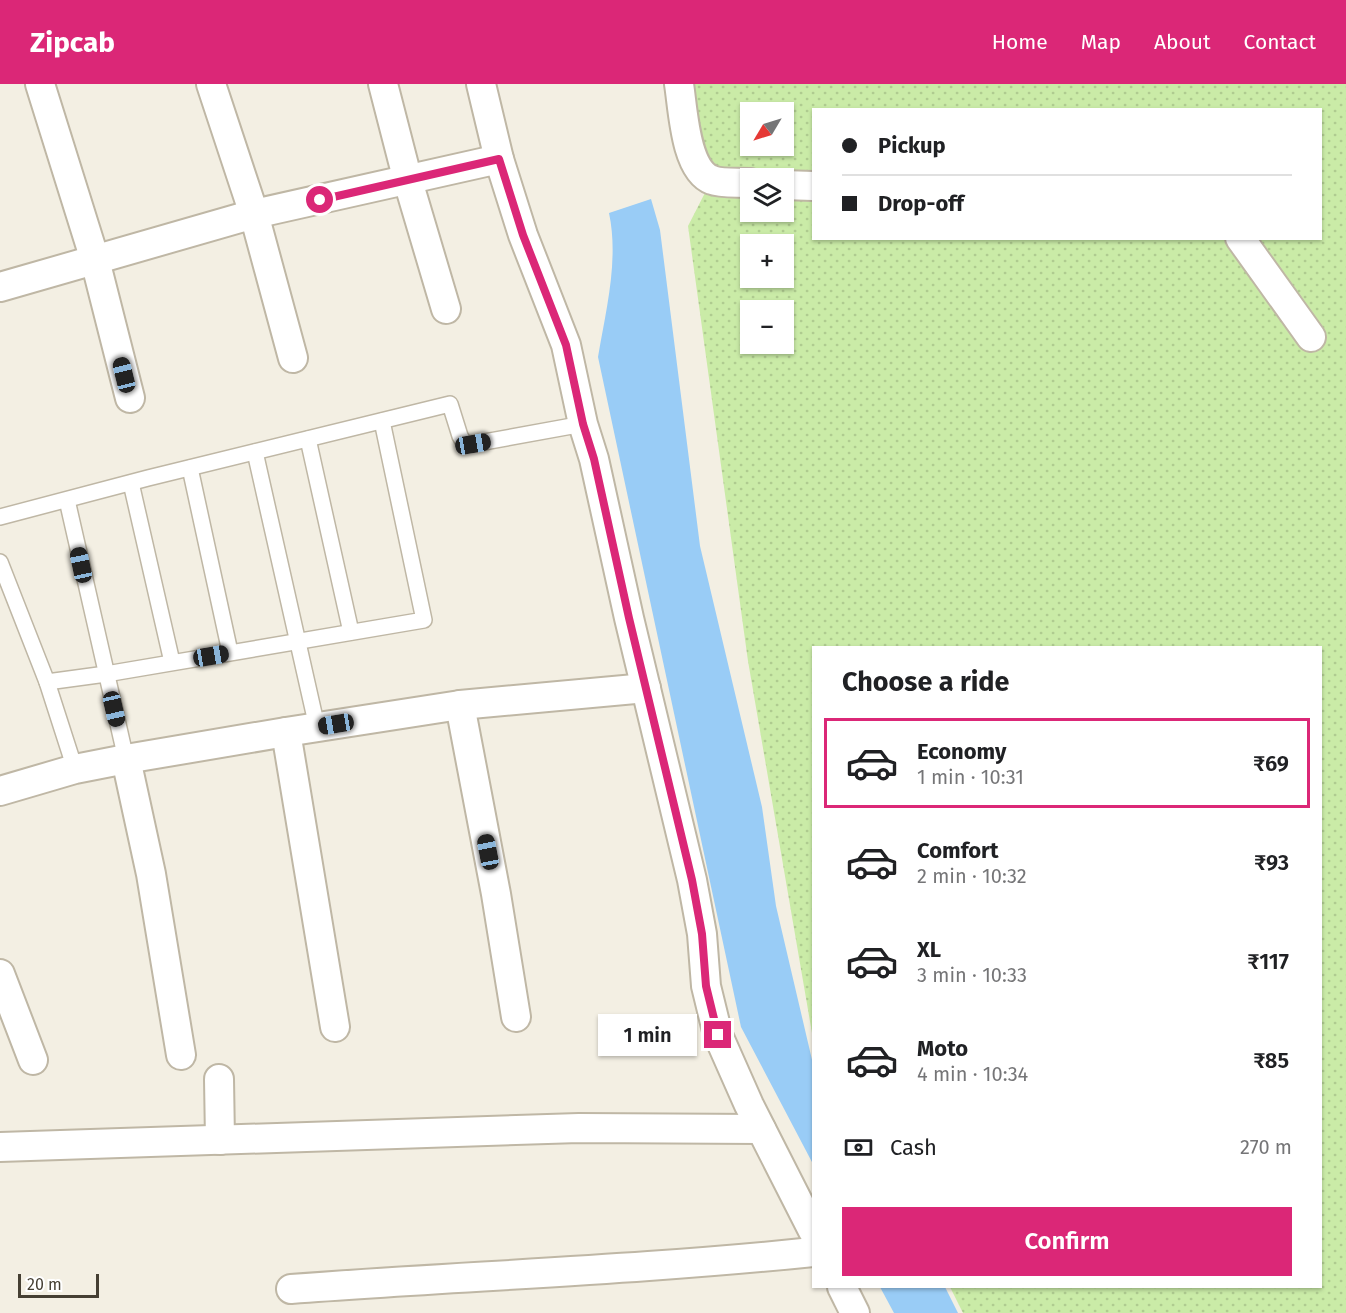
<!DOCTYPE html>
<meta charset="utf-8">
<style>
:root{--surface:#fff;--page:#f6f6f6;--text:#202124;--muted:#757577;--line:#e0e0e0;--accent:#db2777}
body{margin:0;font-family:"Fira Sans",sans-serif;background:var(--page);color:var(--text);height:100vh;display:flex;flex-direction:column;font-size:22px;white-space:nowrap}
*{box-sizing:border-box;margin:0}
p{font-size:20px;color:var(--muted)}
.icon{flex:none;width:33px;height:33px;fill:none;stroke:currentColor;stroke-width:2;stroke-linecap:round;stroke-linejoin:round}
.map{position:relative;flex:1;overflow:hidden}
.details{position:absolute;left:812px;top:562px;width:510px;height:642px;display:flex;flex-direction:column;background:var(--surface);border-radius:0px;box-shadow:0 2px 4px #0004}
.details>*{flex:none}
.hud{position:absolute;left:812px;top:24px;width:510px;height:132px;border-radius:0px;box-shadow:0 2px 4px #0004;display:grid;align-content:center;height:132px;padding:0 30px;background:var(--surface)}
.needle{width:39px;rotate:232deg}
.buttons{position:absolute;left:740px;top:18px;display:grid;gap:12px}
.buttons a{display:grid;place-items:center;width:54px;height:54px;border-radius:0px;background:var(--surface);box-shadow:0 2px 4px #0004;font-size:30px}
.scale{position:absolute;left:18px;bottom:15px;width:81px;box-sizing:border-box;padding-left:6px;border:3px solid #453f33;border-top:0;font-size:16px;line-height:21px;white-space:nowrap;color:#453f33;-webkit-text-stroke:4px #fff;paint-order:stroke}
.end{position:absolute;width:27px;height:27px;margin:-14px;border:8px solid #db2777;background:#fff;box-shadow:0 0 0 3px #fff}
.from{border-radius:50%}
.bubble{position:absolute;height:42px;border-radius:0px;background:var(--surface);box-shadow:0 2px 4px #0004;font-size:20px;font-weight:600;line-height:42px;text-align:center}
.car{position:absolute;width:18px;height:36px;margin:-18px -9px;border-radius:8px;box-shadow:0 0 4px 2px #0007;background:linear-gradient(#222 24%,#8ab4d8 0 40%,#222 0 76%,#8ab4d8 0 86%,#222 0)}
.hud b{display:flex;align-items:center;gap:21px;height:57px;font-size:22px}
.hud b+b{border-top:2px solid var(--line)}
.hud i{width:15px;height:15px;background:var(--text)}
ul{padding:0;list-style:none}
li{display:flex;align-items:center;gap:18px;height:90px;margin:0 12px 9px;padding:0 18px;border:3px solid transparent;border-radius:0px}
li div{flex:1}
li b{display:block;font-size:22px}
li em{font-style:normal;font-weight:600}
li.active{border-color:var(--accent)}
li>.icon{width:54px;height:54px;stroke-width:1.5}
h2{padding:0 30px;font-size:27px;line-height:72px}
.pay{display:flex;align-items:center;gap:15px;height:66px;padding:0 30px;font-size:22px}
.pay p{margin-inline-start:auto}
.primary-button{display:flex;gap:12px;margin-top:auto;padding:12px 30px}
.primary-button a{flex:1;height:69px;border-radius:0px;background:var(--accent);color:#fff;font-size:24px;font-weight:600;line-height:69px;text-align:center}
header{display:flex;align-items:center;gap:36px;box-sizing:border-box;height:84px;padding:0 30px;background:var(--accent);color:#fff}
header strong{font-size:28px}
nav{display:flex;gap:33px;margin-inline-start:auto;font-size:21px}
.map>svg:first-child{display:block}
.grass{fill:url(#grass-dots);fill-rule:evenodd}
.water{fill:#99ccf6}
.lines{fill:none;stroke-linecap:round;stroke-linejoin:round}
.service-casing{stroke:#bfb7a5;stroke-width:18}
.minor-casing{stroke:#bfb7a5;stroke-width:32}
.service{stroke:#fff;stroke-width:15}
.minor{stroke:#fff;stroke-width:28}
.route{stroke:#db2777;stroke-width:8}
</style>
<header>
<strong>Zipcab</strong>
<nav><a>Home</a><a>Map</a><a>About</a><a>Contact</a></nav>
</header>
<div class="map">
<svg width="1346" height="1229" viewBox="0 0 1346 1229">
<defs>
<pattern id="grass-dots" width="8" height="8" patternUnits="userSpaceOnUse" patternTransform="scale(1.5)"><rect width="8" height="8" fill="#caeba7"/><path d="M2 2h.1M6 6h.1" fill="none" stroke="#afcb90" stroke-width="1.8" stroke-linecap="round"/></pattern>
</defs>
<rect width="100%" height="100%" fill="#f3efe3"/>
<path class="grass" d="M 691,0 L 1346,0 L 1346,1229 L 963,1229 L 950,1203 L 1320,1203 L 1320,564 L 813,564 L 813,951 L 812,949 L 748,577 L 688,142 L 708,103 ZM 813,26 L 1320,26 L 1320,154 L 813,154 ZM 750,28 L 783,28 L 783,62 L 750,62 ZM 750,94 L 783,94 L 783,128 L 750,128 ZM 750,160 L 783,160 L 783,194 L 750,194 ZM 750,226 L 783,226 L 783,260 L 750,260 Z"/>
<g class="water">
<path d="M 651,115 L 660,146 L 700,462 L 762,723 L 776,822 L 813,980 L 813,1080 L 741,943 L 598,273 C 606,226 619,176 609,129 Z"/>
<path d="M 880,1203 L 945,1203 L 958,1229 L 894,1229 Z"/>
</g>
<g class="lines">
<g class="service-casing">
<g id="service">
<path d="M 308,355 L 351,548"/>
<path d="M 255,368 L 317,643"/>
<path d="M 190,384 L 230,568"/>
<path d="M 131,399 L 172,578"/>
<path d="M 67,416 L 126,675"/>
<path d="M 0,433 L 148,394 L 450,320 L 460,352 L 464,359 L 473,360 L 583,340"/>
<path d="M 0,478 L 47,598 L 75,685"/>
<path d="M 47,598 L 106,590 L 424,536 L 382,337"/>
</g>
</g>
<g class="minor-casing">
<g id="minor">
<path d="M 40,0 L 95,176 L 130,314"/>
<path d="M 211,0 L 254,130 L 293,274"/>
<path d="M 383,0 L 408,97 L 446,225"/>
<path d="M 481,0 L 499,75 L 523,151 L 566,261 L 583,340 L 594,375 L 629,534 L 692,796 L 702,850 L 706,902 L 718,951 L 749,1021 L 813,1147"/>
<path d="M 679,0 C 683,25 685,86 712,96 C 722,100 739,98 750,99"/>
<path d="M 783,101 L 813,102"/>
<path d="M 1240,154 L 1311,253"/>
<path d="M 0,203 L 254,130 L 499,75"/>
<path d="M 460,621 L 496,810 L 516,933"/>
<path d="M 286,648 L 335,943"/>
<path d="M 126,675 L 151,790 L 181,971"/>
<path d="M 0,707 L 75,685 L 126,675 L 286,648 L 460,621 L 646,604"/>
<path d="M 0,890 L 33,976"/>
<path d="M 219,995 L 220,1056"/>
<path d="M 0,1063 L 579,1044 L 761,1045"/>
<path d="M 842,1203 L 855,1229"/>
<path d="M 291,1205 C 465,1192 640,1186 813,1168"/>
</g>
</g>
<use href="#service" class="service"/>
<use href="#minor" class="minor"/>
</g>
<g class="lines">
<path class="route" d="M 320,116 L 499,75 L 523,151 L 566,261 L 583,340 L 594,375 L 629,534 L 692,796 L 702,850 L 706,902 L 718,951"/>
</g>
</svg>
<div class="buttons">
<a><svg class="needle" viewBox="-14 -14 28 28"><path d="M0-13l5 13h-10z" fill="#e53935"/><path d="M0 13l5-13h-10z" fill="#757577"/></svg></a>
<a><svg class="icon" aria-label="layers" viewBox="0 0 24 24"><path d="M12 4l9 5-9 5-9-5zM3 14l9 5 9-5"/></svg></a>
<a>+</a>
<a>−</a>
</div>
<div class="scale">20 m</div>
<i class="end from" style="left:320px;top:116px"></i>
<i class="end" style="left:718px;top:951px"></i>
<div class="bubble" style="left:598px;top:930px;width:99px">1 min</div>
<i class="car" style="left:124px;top:291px;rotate:346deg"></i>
<i class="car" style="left:473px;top:360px;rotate:80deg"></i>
<i class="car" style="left:81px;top:481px;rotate:348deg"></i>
<i class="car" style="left:211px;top:572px;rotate:80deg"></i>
<i class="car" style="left:114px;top:625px;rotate:167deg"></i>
<i class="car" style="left:336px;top:640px;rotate:261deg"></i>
<i class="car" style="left:488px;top:768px;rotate:349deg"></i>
<div class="hud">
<b><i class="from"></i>Pickup</b>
<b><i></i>Drop-off</b>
</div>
<section class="details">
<h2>Choose a ride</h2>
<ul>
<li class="active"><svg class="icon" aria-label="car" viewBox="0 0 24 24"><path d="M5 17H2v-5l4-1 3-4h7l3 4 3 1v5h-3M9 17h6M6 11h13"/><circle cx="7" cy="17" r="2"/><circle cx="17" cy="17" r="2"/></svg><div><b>Economy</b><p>1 min · 10:31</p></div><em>₹69</em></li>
<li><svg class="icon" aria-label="car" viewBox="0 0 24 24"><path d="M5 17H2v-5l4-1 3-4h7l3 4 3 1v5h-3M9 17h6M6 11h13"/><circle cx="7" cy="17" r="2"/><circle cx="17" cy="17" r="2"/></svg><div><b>Comfort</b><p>2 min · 10:32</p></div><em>₹93</em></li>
<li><svg class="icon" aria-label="car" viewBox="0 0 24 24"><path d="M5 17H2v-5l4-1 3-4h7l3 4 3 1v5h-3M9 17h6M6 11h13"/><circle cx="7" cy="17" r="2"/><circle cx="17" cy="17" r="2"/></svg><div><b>XL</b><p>3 min · 10:33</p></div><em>₹117</em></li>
<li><svg class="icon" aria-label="car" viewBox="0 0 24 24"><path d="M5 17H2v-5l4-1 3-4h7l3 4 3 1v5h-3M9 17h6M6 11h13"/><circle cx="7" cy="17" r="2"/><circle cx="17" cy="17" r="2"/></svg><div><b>Moto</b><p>4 min · 10:34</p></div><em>₹85</em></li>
</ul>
<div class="pay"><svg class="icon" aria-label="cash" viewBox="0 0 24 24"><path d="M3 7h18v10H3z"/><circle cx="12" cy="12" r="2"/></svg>Cash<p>270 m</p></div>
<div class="primary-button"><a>Confirm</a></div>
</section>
</div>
